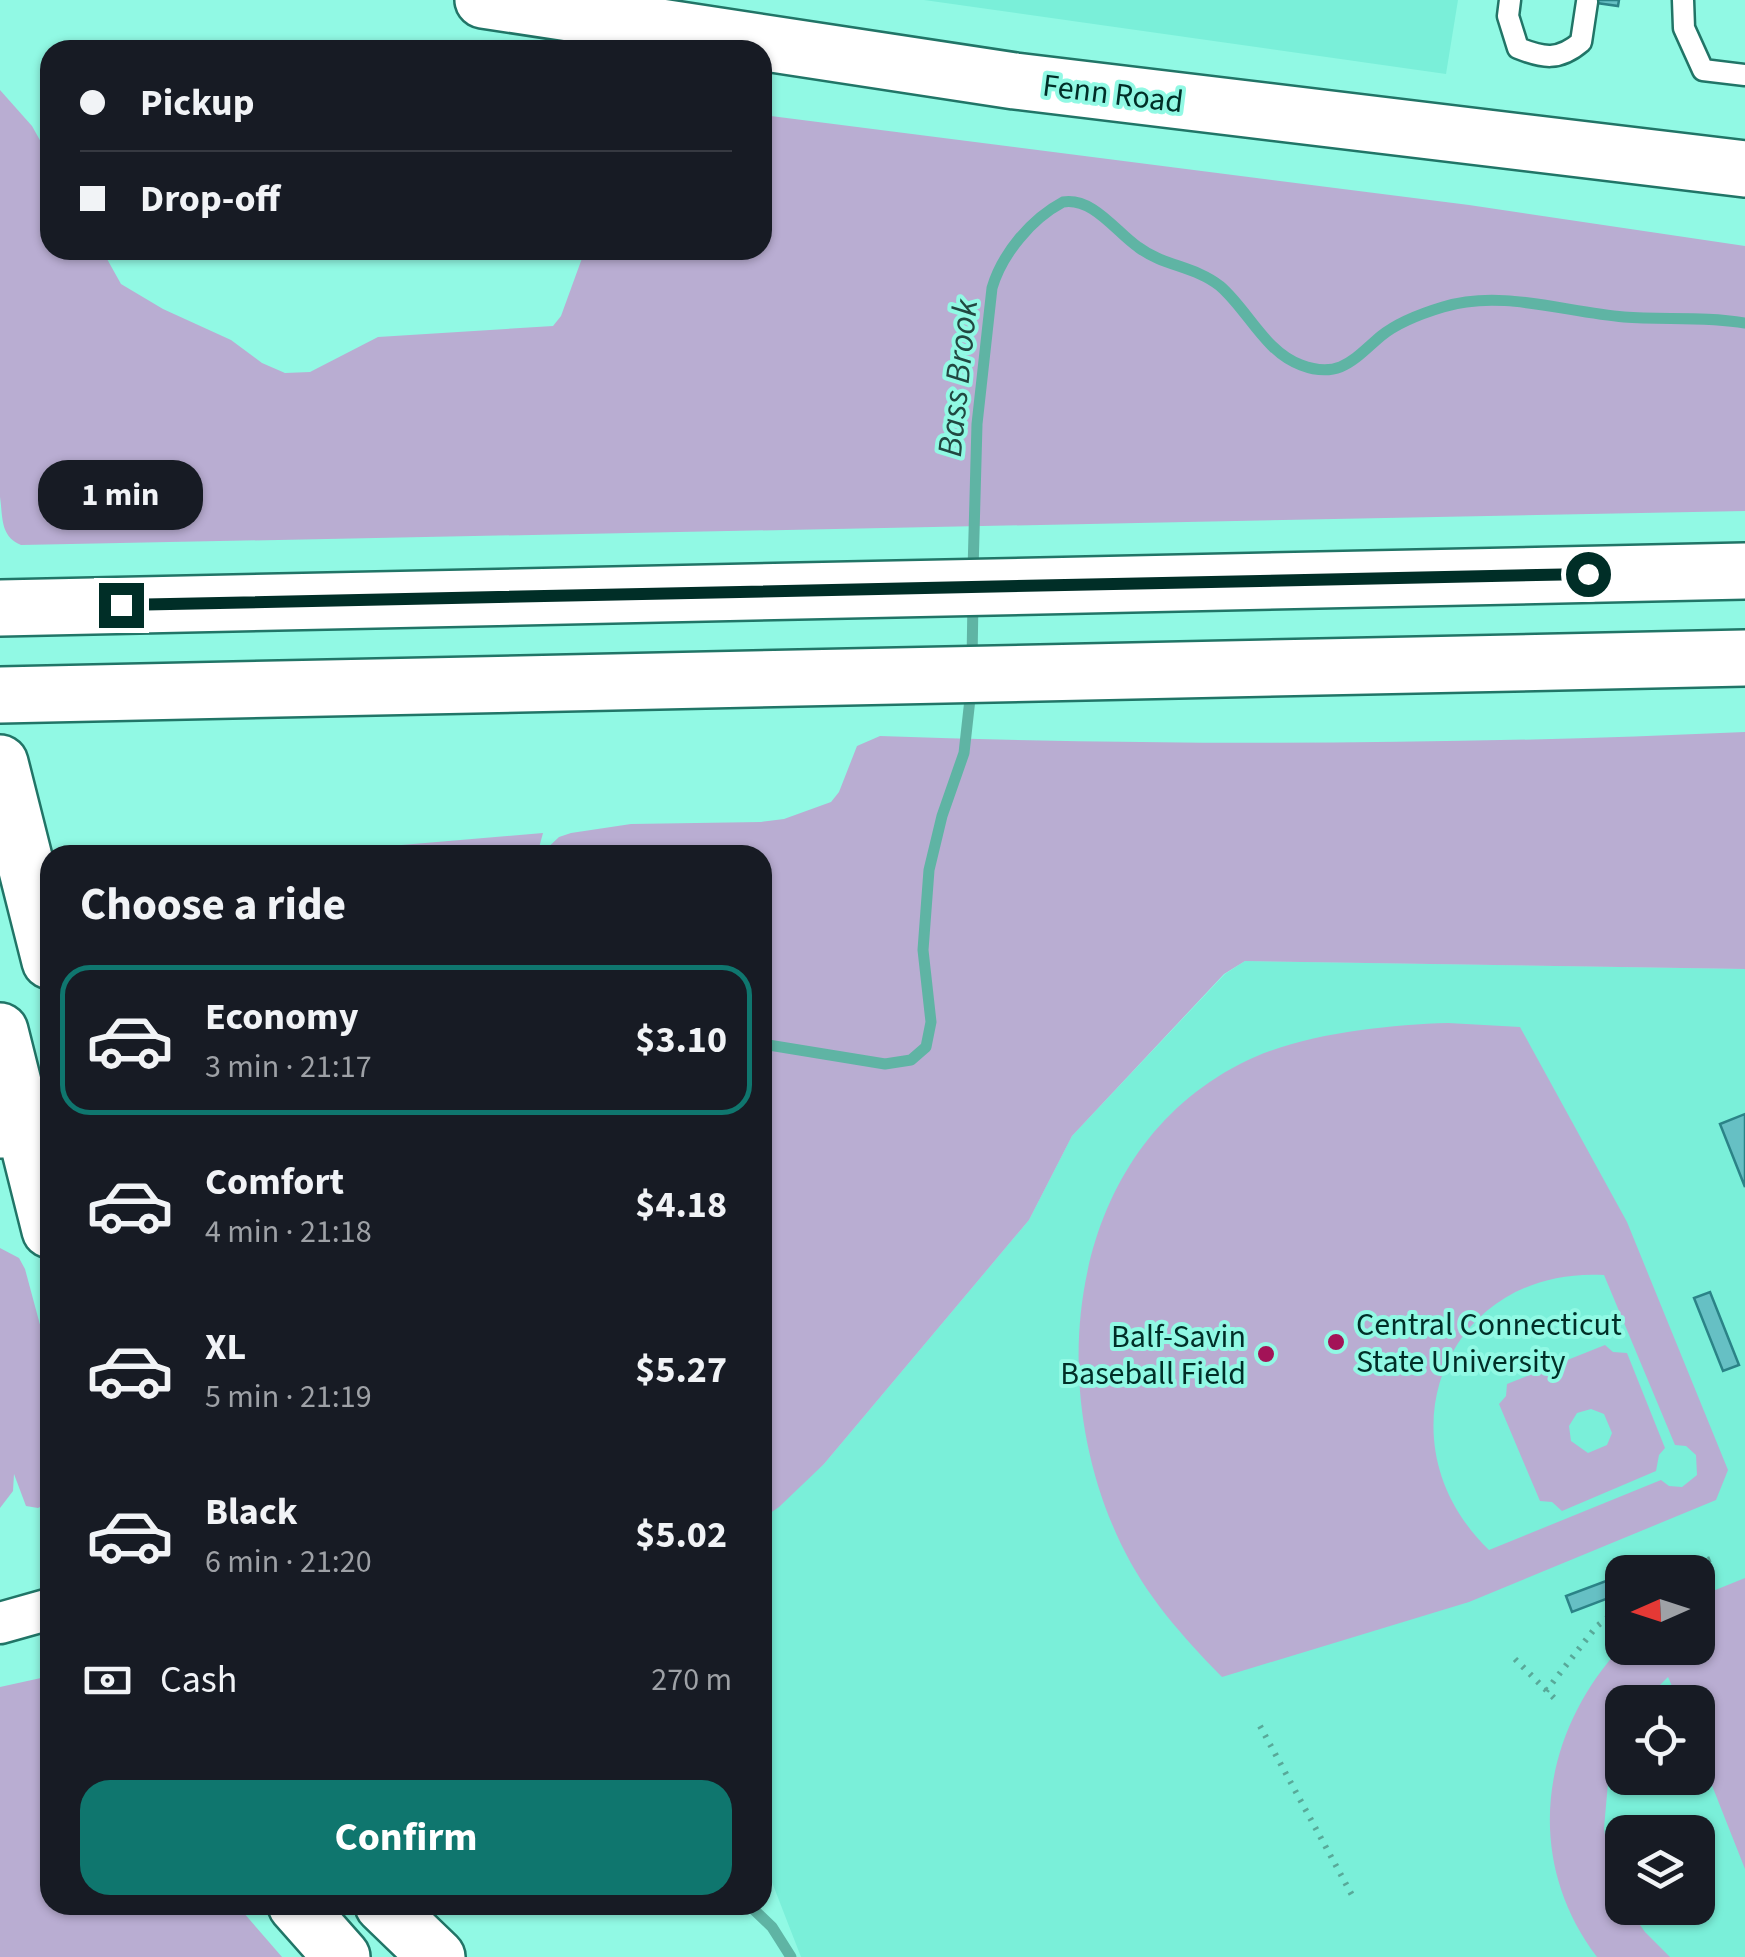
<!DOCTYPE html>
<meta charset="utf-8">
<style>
:root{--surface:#171b24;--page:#242831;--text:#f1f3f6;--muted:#9ea1a6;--line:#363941;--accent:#0f766e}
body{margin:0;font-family:"Source Sans 3",sans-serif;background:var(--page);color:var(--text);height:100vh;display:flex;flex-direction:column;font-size:38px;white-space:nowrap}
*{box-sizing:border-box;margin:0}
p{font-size:32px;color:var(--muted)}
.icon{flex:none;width:55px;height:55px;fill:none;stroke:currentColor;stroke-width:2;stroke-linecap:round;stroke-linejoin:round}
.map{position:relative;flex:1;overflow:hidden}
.details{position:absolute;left:40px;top:845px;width:732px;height:1070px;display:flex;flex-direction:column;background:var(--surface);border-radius:30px;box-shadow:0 2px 8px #0004}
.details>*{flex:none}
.banner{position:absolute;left:40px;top:40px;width:732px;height:220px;border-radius:30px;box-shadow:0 2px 8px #0004;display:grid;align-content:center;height:220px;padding:0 40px;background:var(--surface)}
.needle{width:65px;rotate:267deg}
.fabs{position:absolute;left:1605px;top:1555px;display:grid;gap:20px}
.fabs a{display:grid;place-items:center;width:110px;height:110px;border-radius:20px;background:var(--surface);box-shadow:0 2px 8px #0004;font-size:50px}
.end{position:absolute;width:45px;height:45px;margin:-22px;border:12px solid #002e27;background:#fff;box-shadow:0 0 0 5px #fff}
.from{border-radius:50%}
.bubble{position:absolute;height:70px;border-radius:30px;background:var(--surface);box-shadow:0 2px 8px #0004;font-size:32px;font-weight:700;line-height:70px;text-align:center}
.banner b{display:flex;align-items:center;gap:35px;height:95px;font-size:38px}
.banner b+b{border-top:2px solid var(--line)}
.banner i{width:25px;height:25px;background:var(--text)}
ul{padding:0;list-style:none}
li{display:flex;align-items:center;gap:30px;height:150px;margin:0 20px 15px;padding:0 20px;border:5px solid transparent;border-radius:30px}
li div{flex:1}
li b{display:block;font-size:38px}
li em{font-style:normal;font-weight:700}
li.active{border-color:var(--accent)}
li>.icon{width:90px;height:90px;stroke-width:1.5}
h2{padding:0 40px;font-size:45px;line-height:120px}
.pay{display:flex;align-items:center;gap:25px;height:110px;padding:0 40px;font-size:38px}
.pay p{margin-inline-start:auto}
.cta{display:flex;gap:20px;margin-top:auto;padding:20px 40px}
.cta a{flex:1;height:115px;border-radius:30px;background:var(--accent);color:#fff;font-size:40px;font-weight:700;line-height:115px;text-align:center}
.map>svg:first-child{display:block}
.built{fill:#7aefd9;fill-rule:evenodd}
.green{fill:#b9add2;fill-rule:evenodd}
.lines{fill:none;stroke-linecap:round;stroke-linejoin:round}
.stream{stroke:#5fb4a4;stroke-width:11}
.building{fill:#66c0c4;stroke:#2b8387;stroke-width:2.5}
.lane-casing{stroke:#217567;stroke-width:25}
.street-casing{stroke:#217567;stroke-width:45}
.secondary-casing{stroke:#217567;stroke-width:60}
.highway-casing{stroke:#217567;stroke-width:60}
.path{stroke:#58a999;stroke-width:6;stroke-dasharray:2.5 8;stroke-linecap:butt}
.lane{stroke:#fff;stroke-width:20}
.street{stroke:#fff;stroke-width:40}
.secondary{stroke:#fff;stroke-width:55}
.highway{stroke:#fff;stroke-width:55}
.route{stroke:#002e27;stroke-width:12}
.poi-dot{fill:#a31357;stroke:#91f9e4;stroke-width:4}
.labels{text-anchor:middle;stroke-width:8;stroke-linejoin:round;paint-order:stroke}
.street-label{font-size:32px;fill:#002e27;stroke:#91f9e4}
.poi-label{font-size:32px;fill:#002e27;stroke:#91f9e4;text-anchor:start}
.water-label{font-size:35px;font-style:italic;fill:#214841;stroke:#91f9e4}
</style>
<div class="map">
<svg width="1745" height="1957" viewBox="0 0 1745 1957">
<rect width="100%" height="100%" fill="#91f9e4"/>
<g class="built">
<path d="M 924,0 L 1458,0 L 1446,74 Z"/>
<path d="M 1245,961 L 1745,969 L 1745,1957 L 801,1957 L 763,1859 L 762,1518 L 824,1464 L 1029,1220 L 1072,1136 L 1225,974 ZM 1622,1572 L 1698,1572 L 1698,1648 L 1622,1648 ZM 1622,1702 L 1698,1702 L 1698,1778 L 1622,1778 ZM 1622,1832 L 1698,1832 L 1698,1908 L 1622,1908 Z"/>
</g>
<g class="green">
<path d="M 0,90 L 32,126 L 50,158 L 50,250 L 102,250 L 121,284 L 163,309 L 231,340 L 262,363 L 285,373 L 310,372 L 378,337 L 553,326 L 561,316 L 585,250 L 762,250 L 763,115 L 1469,205 L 1745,246 L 1745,511 L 21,545 C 0,536 3,518 0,497 Z"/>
<path d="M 1745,732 L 1745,969 L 1245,961 L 1224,974 L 1072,1136 L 1029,1220 L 824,1464 L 779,1507 L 763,1518 L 762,855 L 540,855 L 559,837 L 571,833 L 631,824 L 761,822 L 784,819 L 831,802 L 839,792 L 857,746 L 880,736 C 1168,746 1457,745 1745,732 Z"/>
<path d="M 543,833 L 537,855 L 291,855 L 308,853 Z"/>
<path d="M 1448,1023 L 1520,1027 L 1627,1222 L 1728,1470 L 1716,1500 L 1469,1602 L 1222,1677 C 1182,1636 1146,1596 1121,1544 C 1043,1382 1067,1153 1240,1064 C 1297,1034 1384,1025 1448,1023 ZM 1604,1275 L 1675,1445 L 1686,1446 L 1696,1455 L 1697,1475 L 1682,1487 L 1669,1486 L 1661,1480 L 1489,1550 C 1376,1441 1446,1266 1604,1275 Z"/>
<path d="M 0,1248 L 19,1258 L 25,1269 L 50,1362 L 50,1502 L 38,1508 L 26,1506 L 14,1474 L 13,1491 L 0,1508 Z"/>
<path d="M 1605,1345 L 1613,1352 L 1627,1353 L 1665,1448 L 1659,1455 L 1656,1471 L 1562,1511 L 1552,1502 L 1540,1501 L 1499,1404 L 1506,1396 L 1507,1384 ZM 1591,1409 L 1604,1414 L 1612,1433 L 1607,1445 L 1588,1453 L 1571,1441 L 1569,1426 L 1577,1413 Z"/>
<path d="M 1745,1578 L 1745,1869 L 1698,1750 L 1698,1702 L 1679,1702 L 1668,1677 L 1643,1702 L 1622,1702 L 1622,1736 L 1609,1772 L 1604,1828 L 1608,1857 L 1622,1896 L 1622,1908 L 1628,1908 L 1645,1932 L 1670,1957 L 1597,1957 C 1522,1858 1541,1733 1622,1646 L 1698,1648 L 1698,1597 Z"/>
<path d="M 50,1676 L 50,1905 L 237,1905 L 282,1957 L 0,1957 L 0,1687 Z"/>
</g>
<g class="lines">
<g class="stream">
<path d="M 973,571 L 977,424 L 992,288 C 1002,254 1031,219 1063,202 C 1093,197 1116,232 1138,247 C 1163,266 1195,266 1220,286 C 1248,310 1265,352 1301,365 C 1340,380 1355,358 1381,336 C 1397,323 1423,313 1443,307 C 1501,289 1564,312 1624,317 C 1664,320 1705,316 1745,323"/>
<path d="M 972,661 L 973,600"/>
<path d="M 762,1044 L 885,1064 L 911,1060 L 926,1047 L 931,1022 L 923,950 L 929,870 L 942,816 L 964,753 L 971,690"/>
<path d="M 749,1905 L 772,1927 L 791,1957"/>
</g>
</g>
<g class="building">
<path d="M 1576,0 L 1619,0 L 1618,6 Z"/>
<path d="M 1745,1114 L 1745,1187 L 1720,1124 Z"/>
<path d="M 1710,1292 L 1739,1365 L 1723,1371 L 1694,1298 Z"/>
<path d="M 1622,1575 L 1622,1593 L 1572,1612 L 1566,1596 Z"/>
</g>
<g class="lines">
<g class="lane-casing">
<g id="lane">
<path d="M 1510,0 L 1508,16 L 1518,48 C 1543,58 1559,61 1581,42 L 1587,2"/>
<path d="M 1683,0 L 1684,28 L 1703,70 L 1745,75"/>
</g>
</g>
<g class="street-casing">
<path id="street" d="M 0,1623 L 50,1609"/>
</g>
<g class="secondary-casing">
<g id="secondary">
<path d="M 483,0 L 1015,81 L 1745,169"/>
<path d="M 0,763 L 50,961"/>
<path d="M 0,1031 L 50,1230"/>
<path d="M 296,1905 L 342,1957"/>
<path d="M 383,1905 L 437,1957"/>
</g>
</g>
<g class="highway-casing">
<g id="highway">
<path d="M 0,608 L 1745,571"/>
<path d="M 0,695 L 1745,658"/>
<path d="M 0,1130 L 50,1120"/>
</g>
</g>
<g class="path">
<path d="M 1679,1572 L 1715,1557"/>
<path d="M 1515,1659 L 1559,1703"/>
<path d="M 1546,1691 L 1596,1627 L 1622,1606"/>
<path d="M 1260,1726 L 1353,1897"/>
</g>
<use href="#lane" class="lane"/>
<use href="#street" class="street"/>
<use href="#secondary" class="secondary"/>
<use href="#highway" class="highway"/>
</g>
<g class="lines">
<path class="route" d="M 121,605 L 1588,574"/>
</g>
<g class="poi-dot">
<circle cx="1336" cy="1342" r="10"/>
<circle cx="1266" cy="1354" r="10"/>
</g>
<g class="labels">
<g class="street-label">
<text transform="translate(1113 93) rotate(7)" y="11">Fenn Road</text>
</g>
<g class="poi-label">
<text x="1356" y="1335">Central Connecticut<tspan x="1356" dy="37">State University</tspan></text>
<text x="1246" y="1347" text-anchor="end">Balf-Savin<tspan x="1246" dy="37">Baseball Field</tspan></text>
</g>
<g class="water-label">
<text transform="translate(957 378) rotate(-84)" y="12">Bass Brook</text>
</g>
</g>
</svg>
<div class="fabs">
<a><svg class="needle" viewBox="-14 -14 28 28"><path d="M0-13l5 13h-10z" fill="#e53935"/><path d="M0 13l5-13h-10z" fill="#9ea1a6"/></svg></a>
<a><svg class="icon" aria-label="locate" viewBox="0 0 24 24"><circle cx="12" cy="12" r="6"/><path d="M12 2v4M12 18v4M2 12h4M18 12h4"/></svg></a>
<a><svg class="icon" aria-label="layers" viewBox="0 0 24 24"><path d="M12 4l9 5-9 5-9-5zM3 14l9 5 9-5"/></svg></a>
</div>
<i class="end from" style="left:1588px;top:574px"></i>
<i class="end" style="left:121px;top:605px"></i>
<div class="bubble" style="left:38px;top:460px;width:165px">1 min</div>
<div class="banner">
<b><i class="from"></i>Pickup</b>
<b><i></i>Drop-off</b>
</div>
<section class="details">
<h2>Choose a ride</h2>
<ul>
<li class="active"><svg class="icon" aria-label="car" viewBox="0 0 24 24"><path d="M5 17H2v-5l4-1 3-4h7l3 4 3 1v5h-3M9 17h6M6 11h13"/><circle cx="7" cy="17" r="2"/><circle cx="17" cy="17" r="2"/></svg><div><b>Economy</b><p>3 min · 21:17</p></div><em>$3.10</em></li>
<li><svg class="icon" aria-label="car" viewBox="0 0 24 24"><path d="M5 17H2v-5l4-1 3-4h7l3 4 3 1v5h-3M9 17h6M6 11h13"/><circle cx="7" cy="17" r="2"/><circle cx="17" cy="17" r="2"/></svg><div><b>Comfort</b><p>4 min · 21:18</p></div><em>$4.18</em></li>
<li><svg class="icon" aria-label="car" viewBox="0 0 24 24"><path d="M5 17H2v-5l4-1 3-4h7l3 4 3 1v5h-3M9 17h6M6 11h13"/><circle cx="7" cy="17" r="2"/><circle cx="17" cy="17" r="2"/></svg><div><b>XL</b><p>5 min · 21:19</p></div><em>$5.27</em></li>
<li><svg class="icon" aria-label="car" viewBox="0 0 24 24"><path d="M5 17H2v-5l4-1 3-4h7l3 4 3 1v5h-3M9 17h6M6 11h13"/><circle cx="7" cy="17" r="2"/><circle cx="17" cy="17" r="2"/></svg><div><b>Black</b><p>6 min · 21:20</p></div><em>$5.02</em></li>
</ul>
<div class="pay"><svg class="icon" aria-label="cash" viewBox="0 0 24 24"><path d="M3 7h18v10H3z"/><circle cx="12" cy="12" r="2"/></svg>Cash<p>270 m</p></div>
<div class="cta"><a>Confirm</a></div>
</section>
</div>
